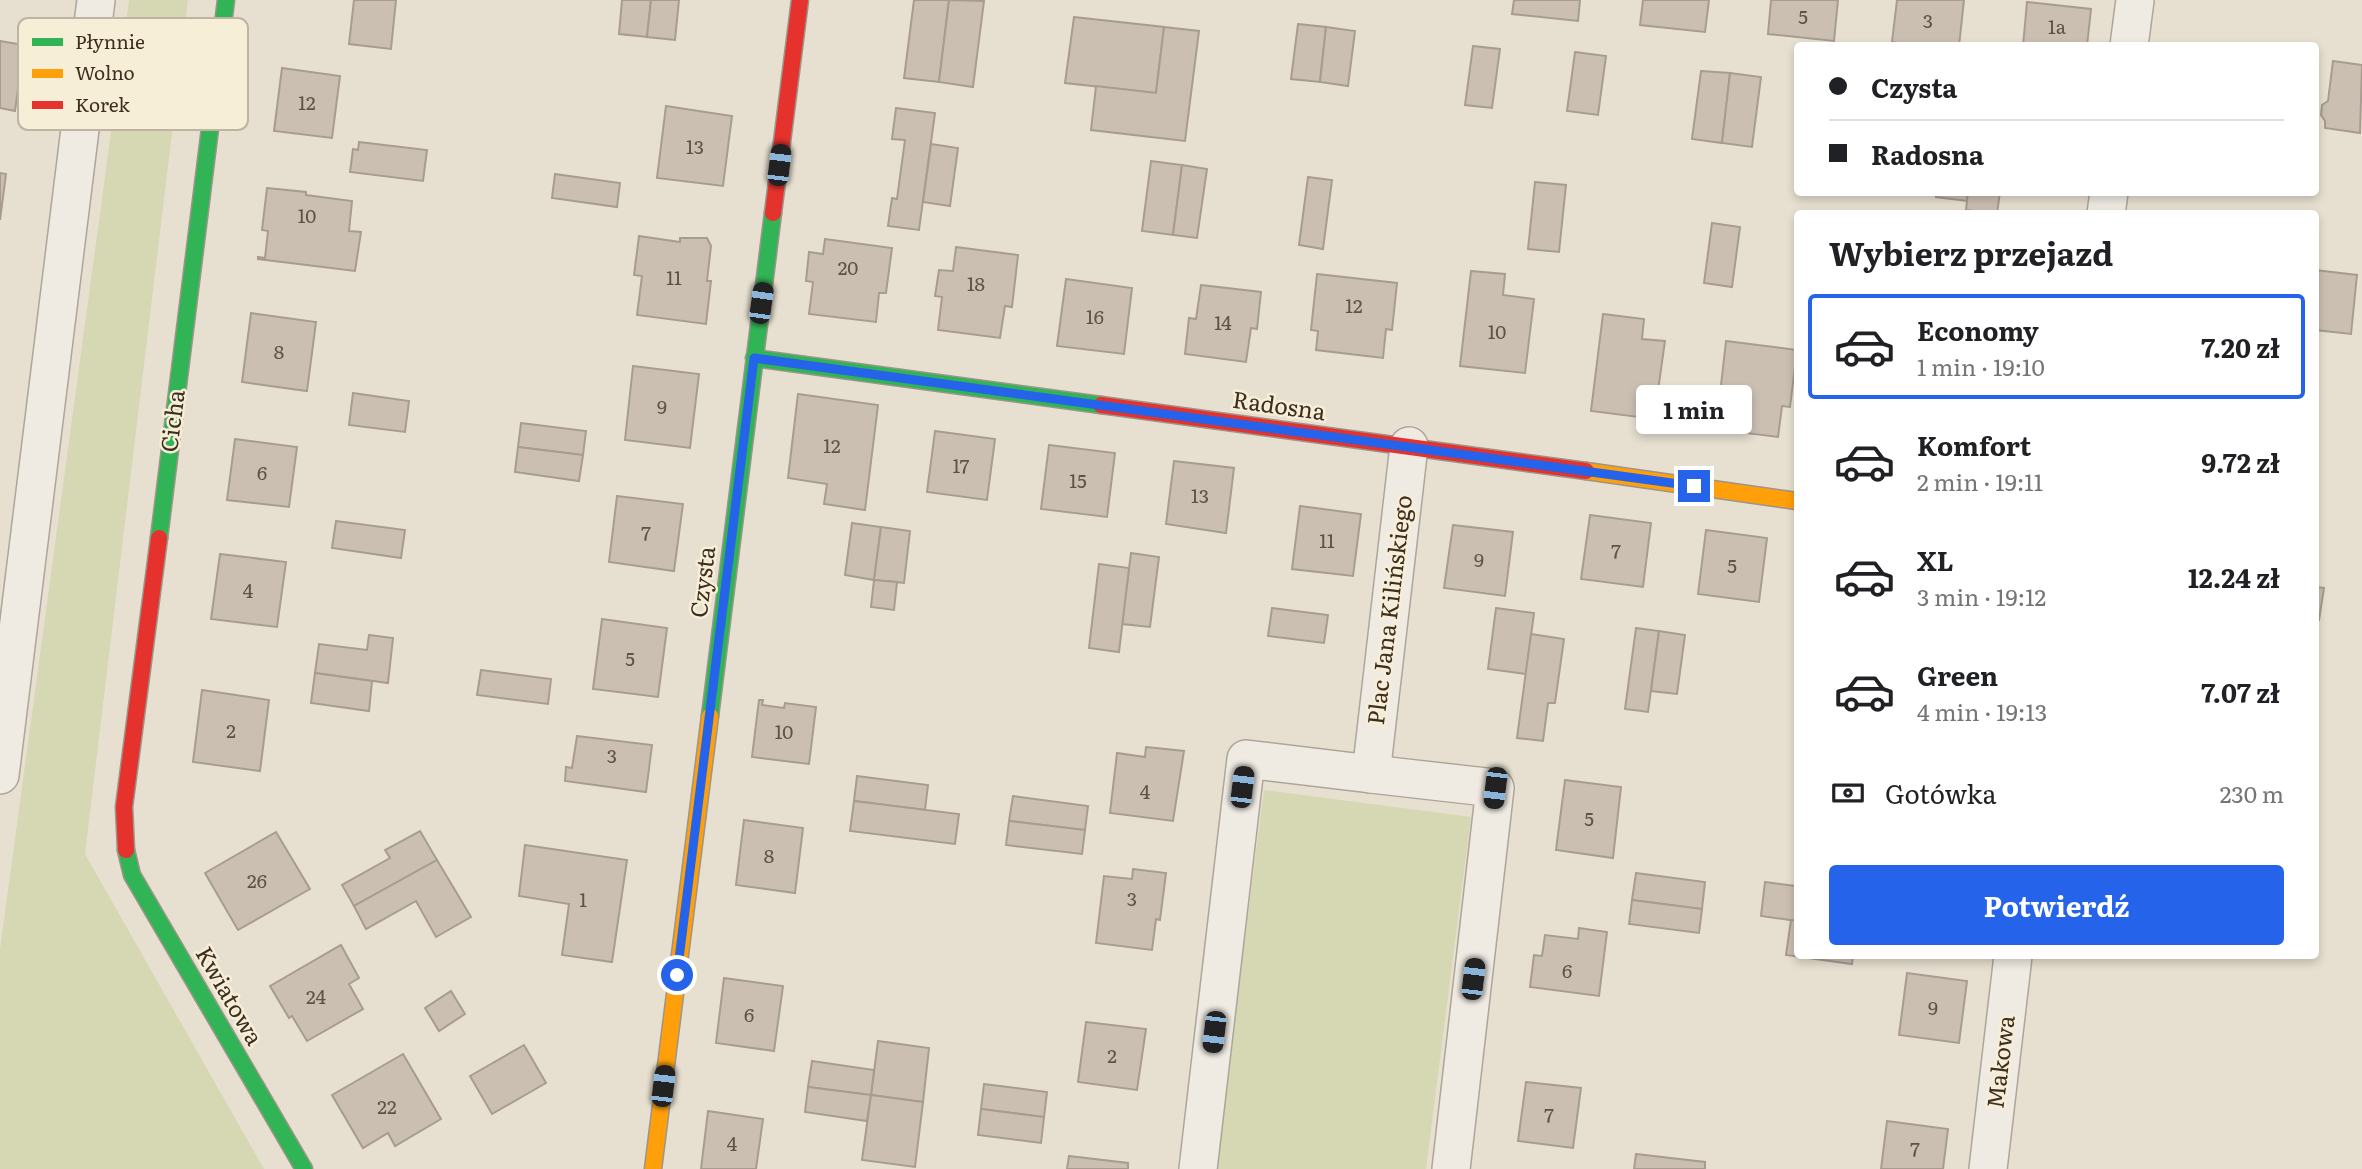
<!DOCTYPE html>
<html lang="pl">
<meta charset="utf-8">
<style>
:root{--surface:#fff;--page:#f6f6f6;--text:#202124;--muted:#757577;--line:#e0e0e0;--accent:#2563eb}
body{margin:0;font-family:Literata,serif;background:var(--page);color:var(--text);height:100vh;display:flex;flex-direction:column;font-size:26px;white-space:nowrap}
*{box-sizing:border-box;margin:0}
p{font-size:23px;color:var(--muted)}
.icon{flex:none;width:38px;height:38px;fill:none;stroke:currentColor;stroke-width:2;stroke-linecap:round;stroke-linejoin:round}
.map{position:relative;flex:1;overflow:hidden}
.panel{position:absolute;left:1794px;top:210px;width:525px;height:749px;display:flex;flex-direction:column;background:var(--surface);border-radius:7px;box-shadow:0 4px 10px #0003}
.panel>*{flex:none}
.hud{position:absolute;left:1794px;top:42px;width:525px;height:154px;border-radius:7px;box-shadow:0 4px 10px #0003;display:grid;align-content:center;height:154px;padding:0 35px;background:var(--surface)}
.end{position:absolute;width:32px;height:32px;margin:-16px;border:9px solid #2563eb;background:#fff;box-shadow:0 0 0 4px #fff}
.from{border-radius:50%}
.bubble{position:absolute;height:49px;border-radius:7px;background:var(--surface);box-shadow:0 4px 10px #0003;font-size:23px;font-weight:700;line-height:49px;text-align:center}
.car{position:absolute;width:21px;height:42px;margin:-21px -10px;border-radius:9px;box-shadow:0 0 5px 2px #0007;background:linear-gradient(#222 24%,#8ab4d8 0 40%,#222 0 76%,#8ab4d8 0 86%,#222 0)}
.hud b{display:flex;align-items:center;gap:24px;height:66px;font-size:26px}
.hud b+b{border-top:2px solid var(--line)}
.hud i{width:18px;height:18px;background:var(--text)}
ul{padding:0;list-style:none}
li{display:flex;align-items:center;gap:21px;height:105px;margin:0 14px 10px;padding:0 21px;border:4px solid transparent;border-radius:7px}
li div{flex:1}
li b{display:block;font-size:26px}
li em{font-style:normal;font-weight:700}
li.selected{border-color:var(--accent)}
li>.icon{width:63px;height:63px;stroke-width:1.5}
h2{padding:0 35px;font-size:32px;line-height:84px}
.pay{display:flex;align-items:center;gap:18px;height:77px;padding:0 35px;font-size:26px}
.pay p{margin-inline-start:auto}
.cta{display:flex;gap:14px;margin-top:auto;padding:14px 35px}
.cta a{flex:1;height:80px;border-radius:7px;background:var(--accent);color:#fff;font-size:28px;font-weight:700;line-height:80px;text-align:center}
.map>svg:first-child{display:block}
.green{fill:#d6d7b3}
.building{fill:#cbbfb2;stroke:#a89c90;stroke-width:2}
.lines{fill:none;stroke-linecap:round;stroke-linejoin:round}
.street-casing{stroke:#ada599;stroke-width:40}
.fast-casing{stroke:#9c958a;stroke-width:19}
.slow-casing{stroke:#9c958a;stroke-width:19}
.jam-casing{stroke:#9c958a;stroke-width:19}
.street{stroke:#efebe3;stroke-width:37}
.fast{stroke:#30b455;stroke-width:16}
.slow{stroke:#ff9f0a;stroke-width:16}
.jam{stroke:#e5322d;stroke-width:16}
.route{stroke:#2563eb;stroke-width:9}
.labels{text-anchor:middle;stroke-width:5;stroke-linejoin:round;paint-order:stroke}
.number-label{font-size:19px;fill:#605244}
.street-label{font-size:23px;fill:#3d2e20;stroke:#f7eed8}
.key{fill:#f7eed8;stroke:#bfb4a1;stroke-width:2}
.key-label{font-size:19px;fill:#3d2e20}
</style>
<div class="map">
<svg width="2362" height="1169" viewBox="0 0 2362 1169">
<rect width="100%" height="100%" fill="#e7e0d1"/>
<g class="green">
<path d="M 129,0 L 188,0 L 85,854 L 264,1169 L 0,1169 L 0,949 Z"/>
<path d="M 1264,790 L 1471,817 L 1426,1169 L 1215,1169 Z"/>
</g>
<g class="building">
<path d="M 354,0 L 396,0 L 391,49 L 349,44 Z"/>
<path d="M 622,0 L 651,0 L 647,37 L 619,34 Z"/>
<path d="M 651,0 L 679,0 L 675,40 L 647,37 Z"/>
<path d="M 914,0 L 949,0 L 939,82 L 904,78 Z"/>
<path d="M 949,0 L 984,1 L 973,87 L 939,82 Z"/>
<path d="M 1514,0 L 1580,0 L 1578,21 L 1512,14 Z"/>
<path d="M 1643,0 L 1709,0 L 1705,32 L 1640,25 Z"/>
<path d="M 1771,0 L 1838,0 L 1834,41 L 1768,34 Z"/>
<path d="M 1897,0 L 1964,0 L 1959,46 L 1913,46 L 1892,42 Z"/>
<path d="M 2027,2 L 2091,9 L 2087,46 L 2023,46 Z"/>
<path d="M 1074,17 L 1164,27 L 1156,93 L 1065,83 Z"/>
<path d="M 1298,24 L 1326,27 L 1320,82 L 1291,79 Z"/>
<path d="M 1164,27 L 1199,31 L 1185,141 L 1091,130 L 1096,86 L 1156,93 Z"/>
<path d="M 1326,27 L 1355,31 L 1348,86 L 1320,82 Z"/>
<path d="M 0,41 L 24,45 L 15,111 L 0,108 Z"/>
<path d="M 1473,46 L 1500,49 L 1492,108 L 1465,105 Z"/>
<path d="M 1575,52 L 1606,56 L 1598,115 L 1567,111 Z"/>
<path d="M 2333,61 L 2362,65 L 2360,133 L 2325,128 L 2325,121 L 2321,115 L 2322,105 L 2328,101 Z"/>
<path d="M 282,68 L 340,76 L 332,138 L 274,131 Z"/>
<path d="M 1701,71 L 1730,73 L 1722,143 L 1692,139 Z"/>
<path d="M 1730,73 L 1761,77 L 1752,147 L 1722,143 Z"/>
<path d="M 666,106 L 732,116 L 723,186 L 657,178 Z"/>
<path d="M 896,108 L 935,113 L 919,230 L 888,226 L 892,198 L 897,199 L 905,140 L 892,139 Z"/>
<path d="M 359,142 L 427,150 L 423,181 L 350,172 L 353,149 L 358,150 Z"/>
<path d="M 931,144 L 958,148 L 950,206 L 923,202 Z"/>
<path d="M 1151,161 L 1182,165 L 1173,235 L 1142,231 Z"/>
<path d="M 1182,165 L 1207,169 L 1197,238 L 1173,235 Z"/>
<path d="M 0,173 L 6,174 L 0,220 Z"/>
<path d="M 555,174 L 620,183 L 617,207 L 552,198 Z"/>
<path d="M 1308,177 L 1332,180 L 1323,249 L 1299,245 Z"/>
<path d="M 1535,182 L 1566,185 L 1559,252 L 1528,249 Z"/>
<path d="M 267,188 L 306,192 L 306,195 L 352,201 L 349,231 L 361,232 L 355,271 L 258,259 L 258,257 L 265,258 L 268,231 L 262,230 Z"/>
<path d="M 1936,192 L 1968,192 L 1967,201 L 1936,197 Z"/>
<path d="M 1968,192 L 2000,192 L 1997,214 L 1966,210 Z"/>
<path d="M 1712,223 L 1740,227 L 1732,287 L 1704,283 Z"/>
<path d="M 639,236 L 680,242 L 680,238 L 707,238 L 711,246 L 707,281 L 711,281 L 706,324 L 637,315 L 642,276 L 634,275 Z"/>
<path d="M 825,239 L 892,248 L 886,293 L 879,293 L 876,322 L 809,314 L 813,282 L 806,281 L 809,252 L 823,254 Z"/>
<path d="M 956,247 L 1018,255 L 1012,307 L 1005,306 L 1000,338 L 938,330 L 942,297 L 935,296 L 939,270 L 953,271 Z"/>
<path d="M 2315,270 L 2357,275 L 2351,334 L 2315,330 Z"/>
<path d="M 1471,271 L 1505,274 L 1503,295 L 1534,299 L 1525,373 L 1460,366 Z"/>
<path d="M 1317,274 L 1397,283 L 1392,330 L 1386,329 L 1383,358 L 1316,350 L 1318,331 L 1311,330 Z"/>
<path d="M 1066,279 L 1132,288 L 1124,354 L 1057,346 Z"/>
<path d="M 1201,285 L 1261,292 L 1257,329 L 1251,328 L 1246,362 L 1185,354 L 1189,318 L 1196,319 Z"/>
<path d="M 251,313 L 316,322 L 307,391 L 242,382 Z"/>
<path d="M 1603,314 L 1644,319 L 1642,339 L 1665,341 L 1654,419 L 1591,411 Z"/>
<path d="M 1726,341 L 1797,350 L 1790,407 L 1782,406 L 1778,437 L 1706,428 L 1711,393 L 1720,394 Z"/>
<path d="M 633,366 L 699,374 L 690,448 L 625,440 Z"/>
<path d="M 353,393 L 409,401 L 405,432 L 349,425 Z"/>
<path d="M 798,394 L 878,405 L 865,510 L 824,504 L 827,484 L 788,478 Z"/>
<path d="M 521,423 L 586,431 L 583,455 L 518,447 Z"/>
<path d="M 935,431 L 995,439 L 987,500 L 927,492 Z"/>
<path d="M 235,439 L 297,447 L 289,507 L 227,500 Z"/>
<path d="M 1049,445 L 1115,453 L 1107,517 L 1041,509 Z"/>
<path d="M 518,447 L 583,455 L 579,481 L 515,472 Z"/>
<path d="M 1174,461 L 1234,468 L 1226,533 L 1166,524 Z"/>
<path d="M 617,496 L 683,504 L 674,571 L 609,562 Z"/>
<path d="M 1300,506 L 1361,514 L 1353,576 L 1292,569 Z"/>
<path d="M 1590,515 L 1651,523 L 1643,587 L 1581,579 Z"/>
<path d="M 336,521 L 405,530 L 401,558 L 332,548 Z"/>
<path d="M 852,523 L 881,527 L 874,580 L 845,575 Z"/>
<path d="M 1453,525 L 1513,532 L 1505,596 L 1444,588 Z"/>
<path d="M 881,527 L 910,531 L 904,583 L 874,580 Z"/>
<path d="M 1706,530 L 1767,538 L 1759,602 L 1698,594 Z"/>
<path d="M 1131,553 L 1159,557 L 1150,627 L 1122,624 Z"/>
<path d="M 220,554 L 286,562 L 277,627 L 211,619 Z"/>
<path d="M 1099,564 L 1129,568 L 1119,652 L 1089,648 Z"/>
<path d="M 874,580 L 897,582 L 894,610 L 871,607 Z"/>
<path d="M 2315,587 L 2324,588 L 2319,620 L 2315,620 Z"/>
<path d="M 1272,608 L 1328,615 L 1324,643 L 1268,636 Z"/>
<path d="M 1496,608 L 1534,613 L 1526,674 L 1488,669 Z"/>
<path d="M 602,619 L 667,628 L 658,697 L 593,689 Z"/>
<path d="M 1636,628 L 1659,631 L 1648,712 L 1625,709 Z"/>
<path d="M 1659,631 L 1685,635 L 1677,694 L 1651,691 Z"/>
<path d="M 1531,634 L 1564,639 L 1555,703 L 1548,703 L 1543,741 L 1517,738 Z"/>
<path d="M 369,635 L 393,638 L 388,683 L 315,673 L 319,644 L 367,650 Z"/>
<path d="M 481,670 L 551,679 L 548,704 L 477,695 Z"/>
<path d="M 315,673 L 372,681 L 369,711 L 311,703 Z"/>
<path d="M 202,690 L 269,700 L 260,771 L 193,762 Z"/>
<path d="M 759,700 L 763,700 L 762,705 L 784,708 L 785,703 L 816,707 L 809,764 L 752,757 Z"/>
<path d="M 577,736 L 652,745 L 646,792 L 565,781 L 566,767 L 572,768 Z"/>
<path d="M 1146,747 L 1184,751 L 1173,821 L 1110,813 L 1117,753 L 1145,757 Z"/>
<path d="M 857,776 L 928,785 L 925,810 L 854,801 Z"/>
<path d="M 1565,780 L 1621,787 L 1613,858 L 1556,850 Z"/>
<path d="M 1013,796 L 1088,806 L 1085,830 L 1009,821 Z"/>
<path d="M 854,801 L 959,814 L 955,844 L 850,831 Z"/>
<path d="M 744,820 L 803,828 L 795,893 L 736,885 Z"/>
<path d="M 1009,821 L 1085,830 L 1082,854 L 1006,845 Z"/>
<path d="M 420,831 L 437,860 L 354,906 L 342,885 L 390,858 L 385,850 Z"/>
<path d="M 276,832 L 310,889 L 238,930 L 205,873 Z"/>
<path d="M 525,845 L 627,860 L 612,962 L 562,955 L 569,904 L 519,896 Z"/>
<path d="M 437,860 L 471,917 L 436,937 L 416,901 L 366,929 L 354,906 Z"/>
<path d="M 1133,869 L 1166,873 L 1160,920 L 1156,919 L 1152,950 L 1096,943 L 1104,876 L 1132,879 Z"/>
<path d="M 1636,873 L 1705,882 L 1702,909 L 1632,900 Z"/>
<path d="M 1765,882 L 1795,886 L 1797,921 L 1761,916 Z"/>
<path d="M 1632,900 L 1702,909 L 1699,933 L 1629,924 Z"/>
<path d="M 1791,920 L 1797,921 L 1797,956 L 1853,956 L 1852,964 L 1786,955 Z"/>
<path d="M 1579,928 L 1607,932 L 1599,996 L 1530,987 L 1534,955 L 1542,956 L 1545,935 L 1578,939 Z"/>
<path d="M 341,945 L 359,978 L 349,984 L 363,1009 L 307,1041 L 292,1016 L 289,1018 L 270,986 Z"/>
<path d="M 1907,973 L 1967,981 L 1959,1043 L 1899,1035 Z"/>
<path d="M 724,978 L 783,986 L 774,1051 L 716,1043 Z"/>
<path d="M 451,991 L 465,1014 L 439,1031 L 425,1008 Z"/>
<path d="M 1086,1022 L 1146,1029 L 1137,1090 L 1078,1082 Z"/>
<path d="M 878,1041 L 929,1048 L 923,1102 L 871,1095 Z"/>
<path d="M 524,1045 L 546,1083 L 492,1114 L 470,1076 Z"/>
<path d="M 403,1054 L 441,1119 L 395,1146 L 388,1133 L 363,1148 L 332,1095 Z"/>
<path d="M 812,1061 L 874,1070 L 871,1095 L 808,1087 Z"/>
<path d="M 1526,1082 L 1581,1088 L 1573,1148 L 1518,1141 Z"/>
<path d="M 984,1084 L 1047,1092 L 1044,1117 L 981,1109 Z"/>
<path d="M 808,1087 L 871,1095 L 867,1121 L 805,1112 Z"/>
<path d="M 871,1095 L 923,1102 L 915,1167 L 862,1160 Z"/>
<path d="M 981,1109 L 1044,1117 L 1041,1143 L 978,1135 Z"/>
<path d="M 708,1111 L 763,1119 L 756,1169 L 701,1169 Z"/>
<path d="M 1887,1121 L 1948,1129 L 1943,1169 L 1881,1169 Z"/>
<path d="M 1636,1154 L 1705,1162 L 1705,1169 L 1634,1169 Z"/>
<path d="M 1069,1156 L 1128,1163 L 1128,1169 L 1067,1169 Z"/>
</g>
<g class="lines">
<g class="street-casing">
<g id="street">
<path d="M 2129,46 L 2135,0"/>
<path d="M 2106,214 L 2109,192"/>
<path d="M 1371,774 L 1495,788 L 1451,1169"/>
<path d="M 0,775 L 96,0"/>
<path d="M 1198,1169 L 1246,759 L 1371,774 L 1409,446"/>
<path d="M 1988,1169 L 2013,956"/>
</g>
</g>
<g class="fast-casing">
<g id="fast">
<path d="M 754,358 L 1101,405"/>
<path d="M 159,538 L 226,0"/>
<path d="M 710,716 L 773,213"/>
<path d="M 126,850 L 132,875 L 304,1169"/>
</g>
</g>
<g class="slow-casing">
<g id="slow">
<path d="M 1586,471 L 1797,501"/>
<path d="M 653,1169 L 710,716"/>
</g>
</g>
<g class="jam-casing">
<g id="jam">
<path d="M 773,213 L 800,0"/>
<path d="M 1101,405 L 1586,471"/>
<path d="M 126,850 L 124,807 L 159,538"/>
</g>
</g>
<use href="#street" class="street"/>
<use href="#fast" class="fast"/>
<use href="#slow" class="slow"/>
<use href="#jam" class="jam"/>
</g>
<g class="lines">
<path class="route" d="M 677,975 L 754,358 L 1694,486"/>
</g>
<g class="labels">
<g class="number-label">
<text x="1803" y="24">5</text>
<text x="1928" y="28">3</text>
<text x="2057" y="34">1a</text>
<text x="307" y="110">12</text>
<text x="695" y="154">13</text>
<text x="307" y="223">10</text>
<text x="848" y="275">20</text>
<text x="674" y="285">11</text>
<text x="976" y="291">18</text>
<text x="1354" y="313">12</text>
<text x="1095" y="324">16</text>
<text x="1223" y="330">14</text>
<text x="1497" y="339">10</text>
<text x="279" y="359">8</text>
<text x="662" y="414">9</text>
<text x="832" y="453">12</text>
<text x="961" y="473">17</text>
<text x="262" y="480">6</text>
<text x="1078" y="488">15</text>
<text x="1200" y="503">13</text>
<text x="646" y="540">7</text>
<text x="1327" y="548">11</text>
<text x="1616" y="558">7</text>
<text x="1479" y="567">9</text>
<text x="1732" y="573">5</text>
<text x="248" y="598">4</text>
<text x="630" y="666">5</text>
<text x="231" y="738">2</text>
<text x="784" y="739">10</text>
<text x="612" y="763">3</text>
<text x="1145" y="799">4</text>
<text x="1589" y="826">5</text>
<text x="769" y="863">8</text>
<text x="257" y="888">26</text>
<text x="1132" y="906">3</text>
<text x="583" y="907">1</text>
<text x="1567" y="978">6</text>
<text x="316" y="1004">24</text>
<text x="1933" y="1015">9</text>
<text x="749" y="1022">6</text>
<text x="1112" y="1063">2</text>
<text x="387" y="1114">22</text>
<text x="1549" y="1122">7</text>
<text x="732" y="1151">4</text>
<text x="1915" y="1156">7</text>
</g>
<g class="street-label">
<text transform="translate(1279 406) rotate(8)" y="8">Radosna</text>
<text transform="translate(173 421) rotate(-83)" y="8">Cicha</text>
<text transform="translate(703 582) rotate(-83)" y="8">Czysta</text>
<text transform="translate(1390 610) rotate(-83)" y="8">Plac Jana Kilińskiego</text>
<text transform="translate(229 996) rotate(60)" y="8">Kwiatowa</text>
<text transform="translate(2001 1062) rotate(-83)" y="8">Makowa</text>
</g>
</g>
<rect x="18" y="18" width="230" height="112" rx="10" class="key"/>
<rect x="32" y="38" width="31" height="8" fill="#30b455"/>
<rect x="32" y="69" width="31" height="9" fill="#ff9f0a"/>
<rect x="32" y="101" width="31" height="8" fill="#e5322d"/>
<g class="key-label">
<text x="75" y="49">Płynnie</text>
<text x="75" y="80">Wolno</text>
<text x="75" y="112">Korek</text>
</g>
</svg>
<i class="end from" style="left:677px;top:975px"></i>
<i class="end" style="left:1694px;top:486px"></i>
<div class="bubble" style="left:1636px;top:385px;width:116px">1 min</div>
<i class="car" style="left:779px;top:165px;rotate:7deg"></i>
<i class="car" style="left:761px;top:303px;rotate:8deg"></i>
<i class="car" style="left:1242px;top:787px;rotate:7deg"></i>
<i class="car" style="left:1495px;top:788px;rotate:187deg"></i>
<i class="car" style="left:1473px;top:979px;rotate:7deg"></i>
<i class="car" style="left:1214px;top:1032px;rotate:187deg"></i>
<i class="car" style="left:663px;top:1086px;rotate:7deg"></i>
<div class="hud">
<b><i class="from"></i>Czysta</b>
<b><i></i>Radosna</b>
</div>
<section class="panel">
<h2>Wybierz przejazd</h2>
<ul>
<li class="selected"><svg class="icon" aria-label="car" viewBox="0 0 24 24"><path d="M5 17H2v-5l4-1 3-4h7l3 4 3 1v5h-3M9 17h6M6 11h13"/><circle cx="7" cy="17" r="2"/><circle cx="17" cy="17" r="2"/></svg><div><b>Economy</b><p>1 min · 19:10</p></div><em>7.20 zł</em></li>
<li><svg class="icon" aria-label="car" viewBox="0 0 24 24"><path d="M5 17H2v-5l4-1 3-4h7l3 4 3 1v5h-3M9 17h6M6 11h13"/><circle cx="7" cy="17" r="2"/><circle cx="17" cy="17" r="2"/></svg><div><b>Komfort</b><p>2 min · 19:11</p></div><em>9.72 zł</em></li>
<li><svg class="icon" aria-label="car" viewBox="0 0 24 24"><path d="M5 17H2v-5l4-1 3-4h7l3 4 3 1v5h-3M9 17h6M6 11h13"/><circle cx="7" cy="17" r="2"/><circle cx="17" cy="17" r="2"/></svg><div><b>XL</b><p>3 min · 19:12</p></div><em>12.24 zł</em></li>
<li><svg class="icon" aria-label="car" viewBox="0 0 24 24"><path d="M5 17H2v-5l4-1 3-4h7l3 4 3 1v5h-3M9 17h6M6 11h13"/><circle cx="7" cy="17" r="2"/><circle cx="17" cy="17" r="2"/></svg><div><b>Green</b><p>4 min · 19:13</p></div><em>7.07 zł</em></li>
</ul>
<div class="pay"><svg class="icon" aria-label="cash" viewBox="0 0 24 24"><path d="M3 7h18v10H3z"/><circle cx="12" cy="12" r="2"/></svg>Gotówka<p>230 m</p></div>
<div class="cta"><a>Potwierdź</a></div>
</section>
</div>
